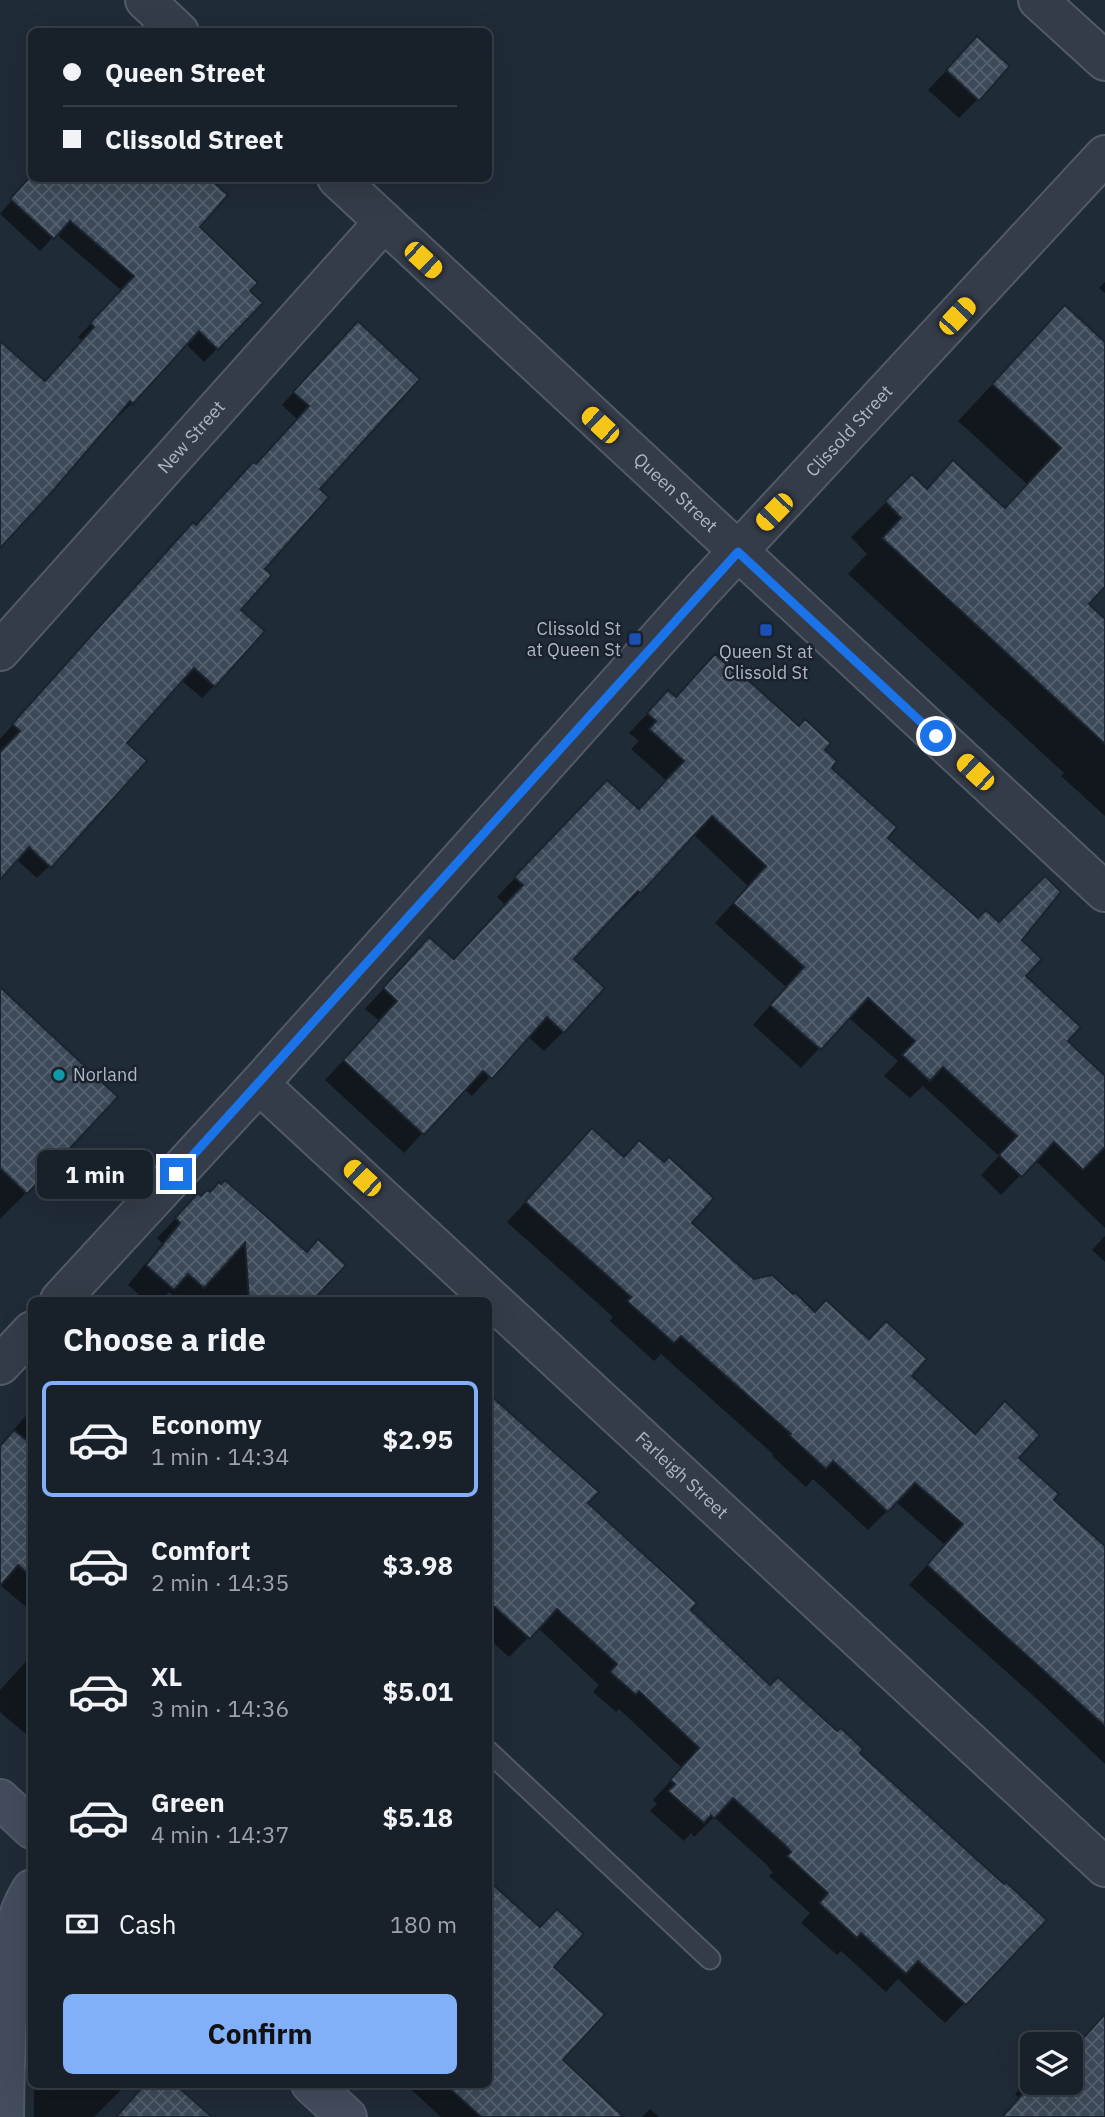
<!DOCTYPE html>
<meta charset="utf-8">
<style>
:root{--surface:#18202a;--page:#212832;--text:#f1f3f6;--muted:#9fa3a8;--line:#363e47;--accent:#81aff8}
body{margin:0;font-family:"IBM Plex Sans",sans-serif;background:var(--page);color:var(--text);height:100vh;display:flex;flex-direction:column;font-size:26px;white-space:nowrap}
*{box-sizing:border-box;margin:0}
p{font-size:23px;color:var(--muted)}
.icon{flex:none;width:38px;height:38px;fill:none;stroke:currentColor;stroke-width:2;stroke-linecap:round;stroke-linejoin:round}
.map{position:relative;flex:1;overflow:hidden}
.drawer{position:absolute;left:28px;top:1297px;width:464px;height:791px;display:flex;flex-direction:column;background:var(--surface);border-radius:10px;box-shadow:0 7px 28px #0002,0 0 0 2px var(--line)}
.drawer>*{flex:none}
.guide{position:absolute;left:28px;top:28px;width:464px;height:154px;border-radius:10px;box-shadow:0 7px 28px #0002,0 0 0 2px var(--line);display:grid;align-content:center;height:154px;padding:0 35px;background:var(--surface)}
.tools{position:absolute;left:1020px;top:2032px;display:grid;gap:14px}
.tools a{display:grid;place-items:center;width:63px;height:63px;border-radius:10px;background:var(--surface);box-shadow:0 7px 28px #0002,0 0 0 2px var(--line);font-size:35px}
.end{position:absolute;width:32px;height:32px;margin:-16px;border:9px solid #1a73e8;background:#fff;box-shadow:0 0 0 4px #fff}
.from{border-radius:50%}
.bubble{position:absolute;height:49px;border-radius:10px;background:var(--surface);box-shadow:0 7px 28px #0002,0 0 0 2px var(--line);font-size:23px;font-weight:700;line-height:49px;text-align:center}
.car{position:absolute;width:21px;height:42px;margin:-21px -10px;border-radius:9px;box-shadow:0 0 5px 2px #0007;background:linear-gradient(#f5c518 24%,#345 0 40%,#f5c518 0 76%,#345 0 86%,#f5c518 0)}
.guide b{display:flex;align-items:center;gap:24px;height:66px;font-size:26px}
.guide b+b{border-top:2px solid var(--line)}
.guide i{width:18px;height:18px;background:var(--text)}
ul{padding:0;list-style:none}
li{display:flex;align-items:center;gap:21px;height:116px;margin:0 14px 10px;padding:0 21px;border:4px solid transparent;border-radius:10px}
li div{flex:1}
li b{display:block;font-size:26px}
li em{font-style:normal;font-weight:700}
li.selected{border-color:var(--accent)}
li>.icon{width:63px;height:63px;stroke-width:1.5}
h2{padding:0 35px;font-size:32px;line-height:84px}
.pay{display:flex;align-items:center;gap:18px;height:77px;padding:0 35px;font-size:26px}
.pay p{margin-inline-start:auto}
.primary-button{display:flex;gap:14px;margin-top:auto;padding:14px 35px}
.primary-button a{flex:1;height:80px;border-radius:10px;background:var(--accent);color:#111;font-size:28px;font-weight:700;line-height:80px;text-align:center}
.map>svg:first-child{display:block}
.shadow{fill:#0007}
.building{fill:url(#building-cross-hatch);stroke:#1b242f;stroke-width:2}
.lines{fill:none;stroke-linecap:round;stroke-linejoin:round}
.lane-casing{stroke:#515a66;stroke-width:23}
.street-casing{stroke:#515a66;stroke-width:42}
.secondary-casing{stroke:#515a66;stroke-width:42}
.lane{stroke:#343c49;stroke-width:19}
.street{stroke:#343c49;stroke-width:38}
.secondary{stroke:#424c5c;stroke-width:38}
.route{stroke:#1a73e8;stroke-width:9}
.transit-dot{fill:#1a4fb4;stroke:#19222d;stroke-width:2.5}
.culture-dot{fill:#0f9aa8;stroke:#19222d;stroke-width:2.5}
.labels{text-anchor:middle;stroke-width:5;stroke-linejoin:round;paint-order:stroke}
.street-label{font-size:18px;fill:#aeb7c5;stroke:#19222d}
.poi-label{font-size:18px;fill:#aeb7c5;stroke:#19222d;text-anchor:end}
</style>
<div class="map">
<svg width="1105" height="2117" viewBox="0 0 1105 2117">
<defs>
<pattern id="building-cross-hatch" width="8" height="8" patternUnits="userSpaceOnUse" patternTransform="scale(1.75)"><rect width="8" height="8" fill="#3c4958"/><path d="M0 0l8 8M0 8l8-8" fill="none" stroke="#56616e"/></pattern>
</defs>
<rect width="100%" height="100%" fill="#202b38"/>
<g class="shadow">
<path d="M 958,58 L 978,99 L 959,118 L 928,90 Z"/>
<path d="M 32,176 L 32,178 L 197,228 L 261,303 L 204,362 L 186,344 L 132,403 L 119,416 L 116,414 L 0,543 L 0,364 L 45,383 L 83,341 L 78,337 L 122,291 L 56,234 L 40,251 L 0,214 Z"/>
<path d="M 1105,282 L 1105,293 L 1099,288 Z"/>
<path d="M 1065,307 L 1105,344 L 1105,585 L 1087,605 L 1105,621 L 1105,816 L 1061,776 L 1064,773 L 848,574 L 867,554 L 851,537 L 912,477 L 926,490 L 1004,509 L 1027,484 L 958,421 Z"/>
<path d="M 345,336 L 318,489 L 263,569 L 239,610 L 214,686 L 202,698 L 181,680 L 125,743 L 49,866 L 37,878 L 16,859 L 0,877 L 0,739 L 181,536 L 195,526 L 298,420 L 282,405 Z"/>
<path d="M 675,698 L 822,750 L 829,768 L 885,838 L 977,920 L 1019,941 L 1023,976 L 1066,1041 L 1105,1078 L 1105,1228 L 1035,1160 L 1001,1195 L 981,1175 L 999,1156 L 923,1086 L 910,1098 L 884,1076 L 898,1061 L 848,1017 L 801,1068 L 753,1025 L 786,987 L 715,923 L 748,886 L 693,834 L 640,892 L 621,911 L 619,910 L 572,960 L 563,1032 L 544,1051 L 527,1036 L 472,1096 L 464,1089 L 404,1153 L 325,1080 L 380,1021 L 365,1009 L 410,959 L 454,961 L 505,905 L 497,897 L 588,801 L 638,811 L 667,781 L 631,749 L 639,741 L 629,733 L 650,711 Z"/>
<path d="M 0,990 L 26,1193 L 0,1219 Z"/>
<path d="M 573,1150 L 689,1223 L 754,1281 L 815,1314 L 909,1376 L 974,1435 L 1016,1459 L 1051,1500 L 1105,1548 L 1105,1764 L 1037,1699 L 909,1585 L 945,1545 L 896,1502 L 868,1530 L 813,1479 L 806,1487 L 772,1456 L 773,1454 L 661,1354 L 654,1361 L 610,1321 L 613,1317 L 507,1222 Z"/>
<path d="M 198,1195 L 306,1253 L 343,1265 L 311,1300 L 178,1300 L 169,1292 L 161,1300 L 145,1300 L 128,1285 L 162,1243 L 157,1238 Z"/>
<path d="M 1105,1236 L 1105,1262 L 1092,1250 Z"/>
<path d="M 488,1395 L 586,1503 L 688,1610 L 770,1687 L 857,1753 L 1004,1887 L 1045,1920 L 945,2023 L 898,1979 L 886,1992 L 841,1951 L 837,1955 L 801,1923 L 810,1913 L 769,1876 L 773,1873 L 767,1865 L 714,1817 L 694,1837 L 691,1833 L 684,1841 L 650,1811 L 657,1804 L 653,1800 L 682,1768 L 619,1709 L 616,1712 L 593,1692 L 599,1685 L 538,1628 L 509,1657 L 488,1638 Z"/>
<path d="M 32,1409 L 32,1612 L 0,1585 L 0,1445 Z"/>
<path d="M 32,1655 L 32,1739 L 0,1712 L 0,1690 Z"/>
<path d="M 551,1967 L 561,2060 L 621,2117 L 441,2117 L 405,2084 L 488,2084 Z"/>
<path d="M 32,1991 L 32,2044 L 27,2044 L 27,1995 Z"/>
<path d="M 1105,2014 L 1105,2117 L 1002,2117 L 1019,2098 L 1015,2094 L 1032,2074 L 1032,2082 L 1071,2082 L 1071,2044 L 1061,2044 L 1068,2037 L 1077,2045 Z"/>
<path d="M 34,2084 L 122,2084 L 122,2089 L 94,2117 L 34,2117 Z"/>
<path d="M 650,2109 L 659,2117 L 642,2117 Z"/>
</g>
<g class="building">
<path d="M 977,36 L 1010,66 L 979,101 L 946,70 Z"/>
<path d="M 29,178 L 209,178 L 228,195 L 200,227 L 258,283 L 250,291 L 263,303 L 218,350 L 199,331 L 133,404 L 130,401 L 52,492 L 0,548 L 0,341 L 45,381 L 94,327 L 90,323 L 134,276 L 70,221 L 54,239 L 10,199 Z"/>
<path d="M 1065,305 L 1105,342 L 1105,587 L 1089,604 L 1105,619 L 1105,744 L 882,538 L 901,518 L 885,501 L 912,474 L 927,489 L 953,460 L 1005,508 L 1061,448 L 992,384 Z"/>
<path d="M 358,321 L 420,379 L 320,489 L 329,497 L 265,569 L 272,575 L 241,610 L 265,631 L 215,687 L 194,668 L 127,743 L 147,761 L 51,868 L 29,847 L 0,880 L 0,752 L 20,731 L 12,724 L 193,522 L 196,525 L 253,462 L 256,464 L 309,406 L 293,392 Z"/>
<path d="M 715,654 L 745,681 L 747,679 L 799,726 L 805,719 L 831,743 L 825,750 L 837,761 L 832,768 L 897,827 L 888,838 L 978,918 L 986,910 L 999,922 L 1045,876 L 1061,892 L 1022,940 L 1042,959 L 1026,976 L 1081,1027 L 1068,1041 L 1105,1076 L 1105,1147 L 1083,1170 L 1054,1142 L 1022,1177 L 999,1155 L 1017,1136 L 943,1067 L 930,1081 L 902,1055 L 915,1041 L 868,998 L 821,1050 L 770,1005 L 804,967 L 733,903 L 766,866 L 712,816 L 641,893 L 638,891 L 574,959 L 605,988 L 564,1033 L 547,1017 L 492,1079 L 483,1071 L 424,1135 L 343,1060 L 397,1001 L 383,988 L 429,937 L 454,959 L 523,885 L 514,877 L 607,780 L 639,809 L 684,761 L 649,729 L 656,721 L 647,713 L 668,690 L 676,697 Z"/>
<path d="M 0,987 L 118,1097 L 27,1194 L 0,1168 Z"/>
<path d="M 592,1128 L 624,1157 L 639,1140 L 664,1162 L 669,1157 L 714,1198 L 692,1223 L 754,1279 L 772,1275 L 793,1294 L 795,1292 L 815,1312 L 826,1300 L 869,1339 L 886,1321 L 927,1359 L 912,1376 L 975,1434 L 1005,1401 L 1040,1435 L 1019,1458 L 1059,1494 L 1054,1500 L 1105,1546 L 1105,1726 L 927,1565 L 963,1524 L 915,1483 L 888,1512 L 833,1461 L 826,1469 L 789,1435 L 791,1434 L 681,1336 L 674,1343 L 627,1301 L 631,1297 L 525,1202 Z"/>
<path d="M 225,1180 L 307,1252 L 318,1239 L 346,1265 L 313,1300 L 249,1300 L 245,1243 L 204,1288 L 188,1274 L 174,1290 L 146,1265 L 180,1223 L 175,1218 L 198,1193 L 201,1196 L 207,1190 L 210,1192 L 219,1182 L 221,1184 Z"/>
<path d="M 488,1393 L 599,1492 L 588,1503 L 697,1603 L 691,1610 L 770,1685 L 778,1677 L 837,1731 L 841,1728 L 863,1749 L 860,1753 L 1004,1884 L 1006,1882 L 1047,1920 L 966,2005 L 918,1961 L 906,1974 L 861,1933 L 857,1938 L 819,1903 L 828,1893 L 787,1856 L 791,1852 L 786,1846 L 733,1798 L 714,1819 L 711,1815 L 704,1823 L 668,1791 L 675,1784 L 670,1780 L 699,1748 L 639,1691 L 636,1695 L 610,1672 L 617,1664 L 557,1609 L 530,1639 L 488,1601 Z"/>
<path d="M 14,1430 L 32,1445 L 32,1577 L 18,1565 L 0,1586 L 0,1446 Z"/>
<path d="M 488,1880 L 540,1927 L 557,1909 L 584,1934 L 554,1967 L 605,2014 L 563,2060 L 624,2117 L 481,2117 L 445,2084 L 488,2084 Z"/>
<path d="M 1105,2014 L 1105,2117 L 1002,2117 L 1033,2082 L 1071,2082 L 1071,2044 L 1059,2044 L 1068,2035 L 1078,2044 Z"/>
<path d="M 145,2084 L 175,2084 L 212,2117 L 116,2117 Z"/>
</g>
<g class="lines">
<g class="lane-casing">
<path id="lane" d="M 488,1751 L 710,1959"/>
</g>
<g class="street-casing">
<g id="street">
<path d="M 145,0 L 179,32"/>
<path d="M 1038,0 L 1105,61"/>
<path id="s1" d="M 337,178 L 1105,892"/>
<path id="s2" d="M 0,651 L 384,222"/>
<path id="s3" d="M 259,1084 L 1105,1867"/>
<path id="s4" d="M 60,1300 L 259,1084 L 701,591 L 1105,155"/>
<path d="M 0,1365 L 32,1331"/>
</g>
</g>
<g class="secondary-casing">
<g id="secondary">
<path d="M 0,1799 L 32,1829"/>
<path d="M 311,2084 L 347,2117"/>
<path d="M 4,2117 C 4,2085 5,2052 7,2020 C 9,1976 7,1927 32,1889"/>
</g>
</g>
<use href="#lane" class="lane"/>
<use href="#street" class="street"/>
<use href="#secondary" class="secondary"/>
</g>
<g class="lines">
<path class="route" d="M 176,1174 L 738,552 L 936,736"/>
</g>
<g class="transit-dot">
<rect x="759" y="623" width="14" height="14" rx="3.5"/>
<rect x="628" y="632" width="14" height="14" rx="3.5"/>
</g>
<circle class="culture-dot" cx="59" cy="1075" r="7"/>
<g class="labels">
<g class="street-label">
<text dy="6" stroke="none"><textPath href="#s4" startOffset="1174">Clissold Street</textPath></text>
<text dy="6" stroke="none"><textPath href="#s2" startOffset="287">New Street</textPath></text>
<text dy="6" stroke="none"><textPath href="#s1" startOffset="462">Queen Street</textPath></text>
<text dy="6" stroke="none"><textPath href="#s3" startOffset="576">Farleigh Street</textPath></text>
</g>
<g class="poi-label">
<text x="621" y="635">Clissold St<tspan x="621" dy="21">at Queen St</tspan></text>
<text x="766" y="658" text-anchor="middle">Queen St at<tspan x="766" dy="21">Clissold St</tspan></text>
<text x="73" y="1081" text-anchor="start">Norland</text>
</g>
</g>
</svg>
<div class="tools">
<a><svg class="icon" aria-label="layers" viewBox="0 0 24 24"><path d="M12 4l9 5-9 5-9-5zM3 14l9 5 9-5"/></svg></a>
</div>
<i class="end from" style="left:936px;top:736px"></i>
<i class="end" style="left:176px;top:1174px"></i>
<div class="bubble" style="left:37px;top:1150px;width:116px">1 min</div>
<i class="car" style="left:423px;top:260px;rotate:133deg"></i>
<i class="car" style="left:957px;top:316px;rotate:43deg"></i>
<i class="car" style="left:600px;top:425px;rotate:313deg"></i>
<i class="car" style="left:774px;top:512px;rotate:224deg"></i>
<i class="car" style="left:975px;top:772px;rotate:313deg"></i>
<i class="car" style="left:362px;top:1178px;rotate:313deg"></i>
<div class="guide">
<b><i class="from"></i>Queen Street</b>
<b><i></i>Clissold Street</b>
</div>
<section class="drawer">
<h2>Choose a ride</h2>
<ul>
<li class="selected"><svg class="icon" aria-label="car" viewBox="0 0 24 24"><path d="M5 17H2v-5l4-1 3-4h7l3 4 3 1v5h-3M9 17h6M6 11h13"/><circle cx="7" cy="17" r="2"/><circle cx="17" cy="17" r="2"/></svg><div><b>Economy</b><p>1 min · 14:34</p></div><em>$2.95</em></li>
<li><svg class="icon" aria-label="car" viewBox="0 0 24 24"><path d="M5 17H2v-5l4-1 3-4h7l3 4 3 1v5h-3M9 17h6M6 11h13"/><circle cx="7" cy="17" r="2"/><circle cx="17" cy="17" r="2"/></svg><div><b>Comfort</b><p>2 min · 14:35</p></div><em>$3.98</em></li>
<li><svg class="icon" aria-label="car" viewBox="0 0 24 24"><path d="M5 17H2v-5l4-1 3-4h7l3 4 3 1v5h-3M9 17h6M6 11h13"/><circle cx="7" cy="17" r="2"/><circle cx="17" cy="17" r="2"/></svg><div><b>XL</b><p>3 min · 14:36</p></div><em>$5.01</em></li>
<li><svg class="icon" aria-label="car" viewBox="0 0 24 24"><path d="M5 17H2v-5l4-1 3-4h7l3 4 3 1v5h-3M9 17h6M6 11h13"/><circle cx="7" cy="17" r="2"/><circle cx="17" cy="17" r="2"/></svg><div><b>Green</b><p>4 min · 14:37</p></div><em>$5.18</em></li>
</ul>
<div class="pay"><svg class="icon" aria-label="cash" viewBox="0 0 24 24"><path d="M3 7h18v10H3z"/><circle cx="12" cy="12" r="2"/></svg>Cash<p>180 m</p></div>
<div class="primary-button"><a>Confirm</a></div>
</section>
</div>
